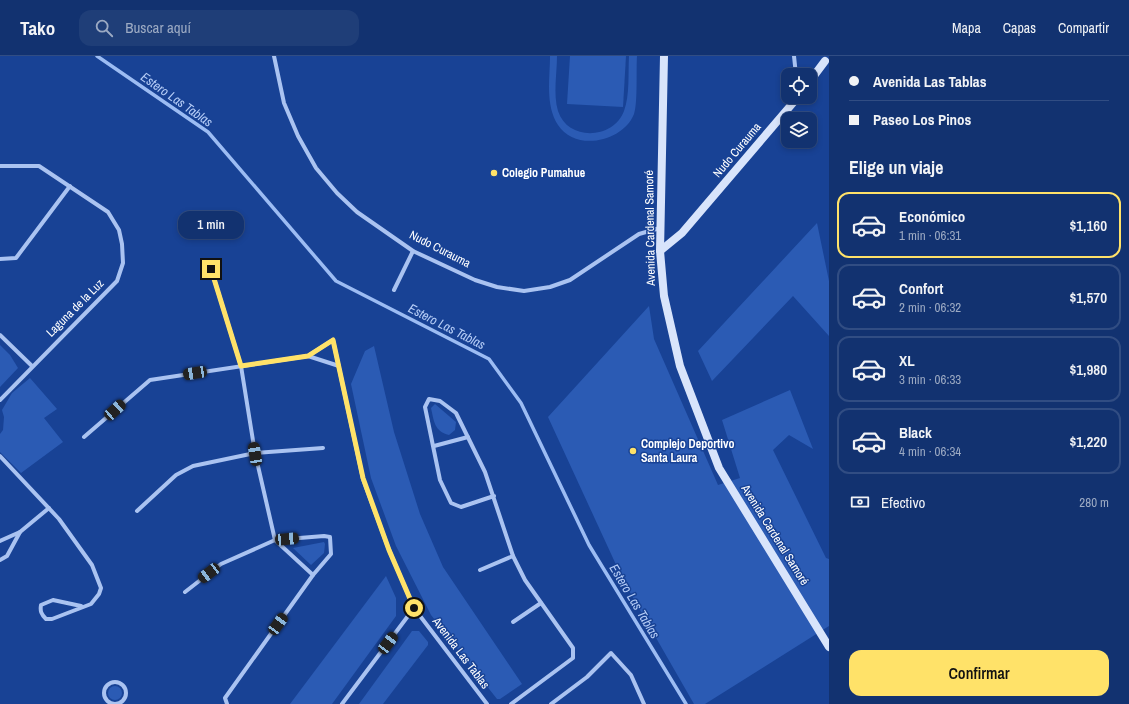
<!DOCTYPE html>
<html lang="es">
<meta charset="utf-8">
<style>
:root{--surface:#123270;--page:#1f3e78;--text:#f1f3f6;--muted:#9caac3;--line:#314d83;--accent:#ffe269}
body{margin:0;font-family:"Archivo Narrow",sans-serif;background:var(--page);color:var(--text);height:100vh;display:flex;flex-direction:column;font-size:15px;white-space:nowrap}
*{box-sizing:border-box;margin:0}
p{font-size:13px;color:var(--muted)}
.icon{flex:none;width:22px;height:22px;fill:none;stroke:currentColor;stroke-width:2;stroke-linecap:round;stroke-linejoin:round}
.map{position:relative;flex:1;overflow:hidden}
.sheet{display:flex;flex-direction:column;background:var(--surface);width:300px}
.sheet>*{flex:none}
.guide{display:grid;align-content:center;height:88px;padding:0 20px;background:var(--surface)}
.controls{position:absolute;left:781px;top:12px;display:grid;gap:8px}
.controls a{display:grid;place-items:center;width:36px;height:36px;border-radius:8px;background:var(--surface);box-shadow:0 2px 6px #0003,0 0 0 1px var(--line);font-size:20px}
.end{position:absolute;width:18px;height:18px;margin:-9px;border:5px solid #ffe269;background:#111;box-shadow:0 0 0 2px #111}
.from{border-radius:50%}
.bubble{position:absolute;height:28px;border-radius:12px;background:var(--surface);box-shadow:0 2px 6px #0003,0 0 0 1px var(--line);font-size:13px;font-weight:600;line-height:28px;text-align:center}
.car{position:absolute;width:12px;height:24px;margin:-12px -6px;border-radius:5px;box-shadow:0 0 3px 1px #0007;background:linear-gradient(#222 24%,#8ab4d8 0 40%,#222 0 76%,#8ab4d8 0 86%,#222 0)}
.guide b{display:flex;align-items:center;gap:14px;height:38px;font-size:15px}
.guide b+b{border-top:1px solid var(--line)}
.guide i{width:10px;height:10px;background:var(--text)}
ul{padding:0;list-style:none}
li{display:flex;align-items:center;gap:12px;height:66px;margin:0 8px 6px;padding:0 12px;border:2px solid var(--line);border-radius:12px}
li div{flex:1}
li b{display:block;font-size:15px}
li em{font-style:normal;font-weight:600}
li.selected{border-color:var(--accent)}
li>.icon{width:36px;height:36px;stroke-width:1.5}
h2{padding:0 20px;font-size:18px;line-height:48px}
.pay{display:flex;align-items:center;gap:10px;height:44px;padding:0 20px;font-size:15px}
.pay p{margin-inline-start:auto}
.cta{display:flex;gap:8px;margin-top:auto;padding:8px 20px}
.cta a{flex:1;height:46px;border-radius:12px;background:var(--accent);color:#111;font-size:16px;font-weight:600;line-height:46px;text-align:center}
header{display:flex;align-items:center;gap:24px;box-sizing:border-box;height:56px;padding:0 20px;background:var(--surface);border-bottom:1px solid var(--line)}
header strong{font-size:19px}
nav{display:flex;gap:22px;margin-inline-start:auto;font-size:14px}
.search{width:280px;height:36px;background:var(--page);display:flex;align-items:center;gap:10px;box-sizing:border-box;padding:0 14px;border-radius:12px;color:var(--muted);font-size:15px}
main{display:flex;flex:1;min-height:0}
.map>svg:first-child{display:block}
.green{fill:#2b5bb4}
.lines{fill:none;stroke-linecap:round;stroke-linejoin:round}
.stream{stroke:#9cbcf3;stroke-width:3.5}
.street{stroke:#aac3f1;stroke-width:4}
.secondary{stroke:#d8e4fb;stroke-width:8}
.route{stroke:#ffe269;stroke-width:5}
.poi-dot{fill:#ffe269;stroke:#184295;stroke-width:1.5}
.labels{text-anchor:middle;stroke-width:3;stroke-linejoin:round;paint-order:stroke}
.street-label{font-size:12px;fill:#fff;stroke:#184295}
.poi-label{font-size:12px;font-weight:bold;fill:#fff;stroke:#184295;text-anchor:start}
.water-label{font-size:13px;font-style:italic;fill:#b6cdf7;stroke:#184295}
</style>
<header>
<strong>Tako</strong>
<div class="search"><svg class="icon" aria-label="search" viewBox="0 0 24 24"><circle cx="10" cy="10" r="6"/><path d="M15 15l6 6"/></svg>Buscar aquí</div>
<nav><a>Mapa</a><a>Capas</a><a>Compartir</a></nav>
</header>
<main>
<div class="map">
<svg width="829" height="648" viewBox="0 0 829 648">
<rect width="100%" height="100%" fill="#184295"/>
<g class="green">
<path d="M 550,0 L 557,0 C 557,17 553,38 558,55 C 568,86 614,83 624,55 C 630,39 628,17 629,0 L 637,0 C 636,14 638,47 634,58 C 623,86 575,96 558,69 C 545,49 550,22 550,0 Z"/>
<path d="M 570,0 L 626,0 L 623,51 L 567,48 Z"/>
<path d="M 817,167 L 829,225 L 829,280 L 793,240 L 712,325 L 698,295 Z"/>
<path d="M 649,250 L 654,283 L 718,429 L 740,422 L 722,364 L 790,334 L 813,393 L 789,379 L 773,394 L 826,502 L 829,503 L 829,570 L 705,648 L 694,648 L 624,526 L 548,361 Z"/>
<path d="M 0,289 L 10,299 L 18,312 L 0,331 Z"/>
<path d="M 374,290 L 394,376 L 420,458 L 443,511 L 522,628 L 500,643 L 497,643 L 431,559 L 396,490 L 371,422 L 351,328 L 365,295 Z"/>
<path d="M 30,322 L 57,353 L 44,362 L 63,386 L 21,417 L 0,396 L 0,378 L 3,374 L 4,361 L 2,354 L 12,337 Z"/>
<path d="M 435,348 L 456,366 L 455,374 L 449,379 C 434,375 434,365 431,352 Z"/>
<path d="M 324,486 L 325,488 L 324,497 L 311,509 L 293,492 Z"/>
<path d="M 386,520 L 396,542 L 396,560 L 332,648 L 290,648 Z"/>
<path d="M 412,575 L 419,575 L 428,586 L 428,589 L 383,648 L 359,648 Z"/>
<circle cx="115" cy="637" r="7"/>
</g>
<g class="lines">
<path class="stream" d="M 97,0 L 208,76 L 336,225 L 489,303 L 521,347 L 589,489 L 686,648"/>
<g class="street">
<path d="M 274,0 L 284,47 L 298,80 L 316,112 L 337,137 L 357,156 L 413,195 L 475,224 L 497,231 L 524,235 L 550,231 L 570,224 L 639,178 L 660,172"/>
<path d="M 794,0 L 796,19"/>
<path d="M 0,110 L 39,110 L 108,156 L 119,174 L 122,188 L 123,207 L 117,225 L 0,344"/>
<path d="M 0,203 L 16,202 L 70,130"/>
<path d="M 211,213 L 241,310 L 255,397 L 275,484 L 313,519"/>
<path d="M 394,234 L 413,195"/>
<path d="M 0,279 L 32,310"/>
<path d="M 308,300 L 339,310"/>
<path d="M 84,381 L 150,324 L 308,300 L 333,284 L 363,423 L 389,494 L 414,552 L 487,648"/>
<path d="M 434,390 L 468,381"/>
<path d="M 0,400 L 59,463 L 92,509 L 101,532 L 99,538 L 91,548 L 52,563 L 46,563 C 41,558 40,555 41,549 L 53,544 L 81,550"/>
<path d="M 494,440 L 461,451 L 451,447 L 440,424 L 425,351 L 429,343 L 440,345 L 456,357 L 485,416 L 513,500 L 525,524 L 573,592 L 573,602 L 511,648"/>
<path d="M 137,455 L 176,419 L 193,410 L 255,397 L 323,392"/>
<path d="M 0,485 L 20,476 L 49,452"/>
<path d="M 0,504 L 7,500 L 20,476"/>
<path d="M 480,514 L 513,500"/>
<path d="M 185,536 L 221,508 L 275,484 L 324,480 L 330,481 L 331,498 L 313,519 L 225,642 L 227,648"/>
<path d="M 513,566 L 541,547"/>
<circle cx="115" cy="637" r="11"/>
<path d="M 342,648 L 414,552"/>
<path d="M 551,648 L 587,621 L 611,597 L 631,619 L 644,648"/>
</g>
<g class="secondary">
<path d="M 664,0 L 660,195 L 664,240 L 680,310 L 719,412 L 829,591"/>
<path d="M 810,25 L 825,5"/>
<path d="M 660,195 L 682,177 L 798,41"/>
</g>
</g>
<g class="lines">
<path class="route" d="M 211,213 L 241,310 L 308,300 L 333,284 L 363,422 L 389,494 L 414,552"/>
</g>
<g class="poi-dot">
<circle cx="494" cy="117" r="4"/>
<circle cx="633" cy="395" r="4"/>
</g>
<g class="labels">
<g class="street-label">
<text transform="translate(737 94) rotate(-50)" y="4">Nudo Curauma</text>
<text transform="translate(650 172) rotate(-91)" y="4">Avenida Cardenal Samoré</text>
<text transform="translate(440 193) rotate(27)" y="4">Nudo Curauma</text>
<text transform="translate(75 252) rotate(-45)" y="4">Laguna de la Luz</text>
<text transform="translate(775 479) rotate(58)" y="4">Avenida Cardenal Samoré</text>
<text transform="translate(461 597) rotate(53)" y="4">Avenida Las Tablas</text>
</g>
<g class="poi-label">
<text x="502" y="121">Colegio Pumahue</text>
<text x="641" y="392">Complejo Deportivo<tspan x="641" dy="14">Santa Laura</tspan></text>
</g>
<g class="water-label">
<text transform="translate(177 43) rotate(35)" y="5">Estero Las Tablas</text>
<text transform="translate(447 270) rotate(27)" y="5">Estero Las Tablas</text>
<text transform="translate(635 545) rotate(59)" y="5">Estero Las Tablas</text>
</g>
</g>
</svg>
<div class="controls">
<a><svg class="icon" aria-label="locate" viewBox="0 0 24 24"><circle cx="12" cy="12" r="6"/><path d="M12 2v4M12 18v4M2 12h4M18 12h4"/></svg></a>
<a><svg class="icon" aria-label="layers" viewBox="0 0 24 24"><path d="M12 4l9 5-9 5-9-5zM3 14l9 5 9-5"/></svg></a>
</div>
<i class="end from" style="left:414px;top:552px"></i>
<i class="end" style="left:211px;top:213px"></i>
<div class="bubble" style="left:178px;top:155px;width:66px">1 min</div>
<i class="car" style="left:195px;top:317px;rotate:261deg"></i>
<i class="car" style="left:115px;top:354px;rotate:48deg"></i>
<i class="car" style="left:255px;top:398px;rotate:351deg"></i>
<i class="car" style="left:287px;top:483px;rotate:85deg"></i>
<i class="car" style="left:209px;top:517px;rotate:233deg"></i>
<i class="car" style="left:278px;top:568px;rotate:36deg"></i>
<i class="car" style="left:388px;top:587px;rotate:37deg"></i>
</div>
<section class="sheet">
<div class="guide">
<b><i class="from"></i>Avenida Las Tablas</b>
<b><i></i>Paseo Los Pinos</b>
</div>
<h2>Elige un viaje</h2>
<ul>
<li class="selected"><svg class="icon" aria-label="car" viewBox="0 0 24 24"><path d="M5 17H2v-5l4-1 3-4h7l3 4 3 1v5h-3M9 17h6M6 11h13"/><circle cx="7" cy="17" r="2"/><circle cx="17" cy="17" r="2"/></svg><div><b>Económico</b><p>1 min · 06:31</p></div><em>$1,160</em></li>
<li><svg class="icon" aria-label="car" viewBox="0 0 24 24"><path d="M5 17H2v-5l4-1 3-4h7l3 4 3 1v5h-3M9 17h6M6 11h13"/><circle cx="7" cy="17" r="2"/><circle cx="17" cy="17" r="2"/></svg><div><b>Confort</b><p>2 min · 06:32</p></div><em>$1,570</em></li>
<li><svg class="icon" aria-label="car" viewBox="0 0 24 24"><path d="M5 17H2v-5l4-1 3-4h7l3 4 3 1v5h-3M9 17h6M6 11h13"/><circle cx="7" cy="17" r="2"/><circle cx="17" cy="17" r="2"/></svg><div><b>XL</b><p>3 min · 06:33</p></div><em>$1,980</em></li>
<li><svg class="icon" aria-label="car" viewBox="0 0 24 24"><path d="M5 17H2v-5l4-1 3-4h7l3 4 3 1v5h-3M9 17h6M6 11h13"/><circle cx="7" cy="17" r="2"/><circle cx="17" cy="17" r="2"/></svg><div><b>Black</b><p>4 min · 06:34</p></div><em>$1,220</em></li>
</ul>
<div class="pay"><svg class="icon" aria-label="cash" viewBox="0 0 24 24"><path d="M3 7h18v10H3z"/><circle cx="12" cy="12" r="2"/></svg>Efectivo<p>280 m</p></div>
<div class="cta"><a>Confirmar</a></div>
</section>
</main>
